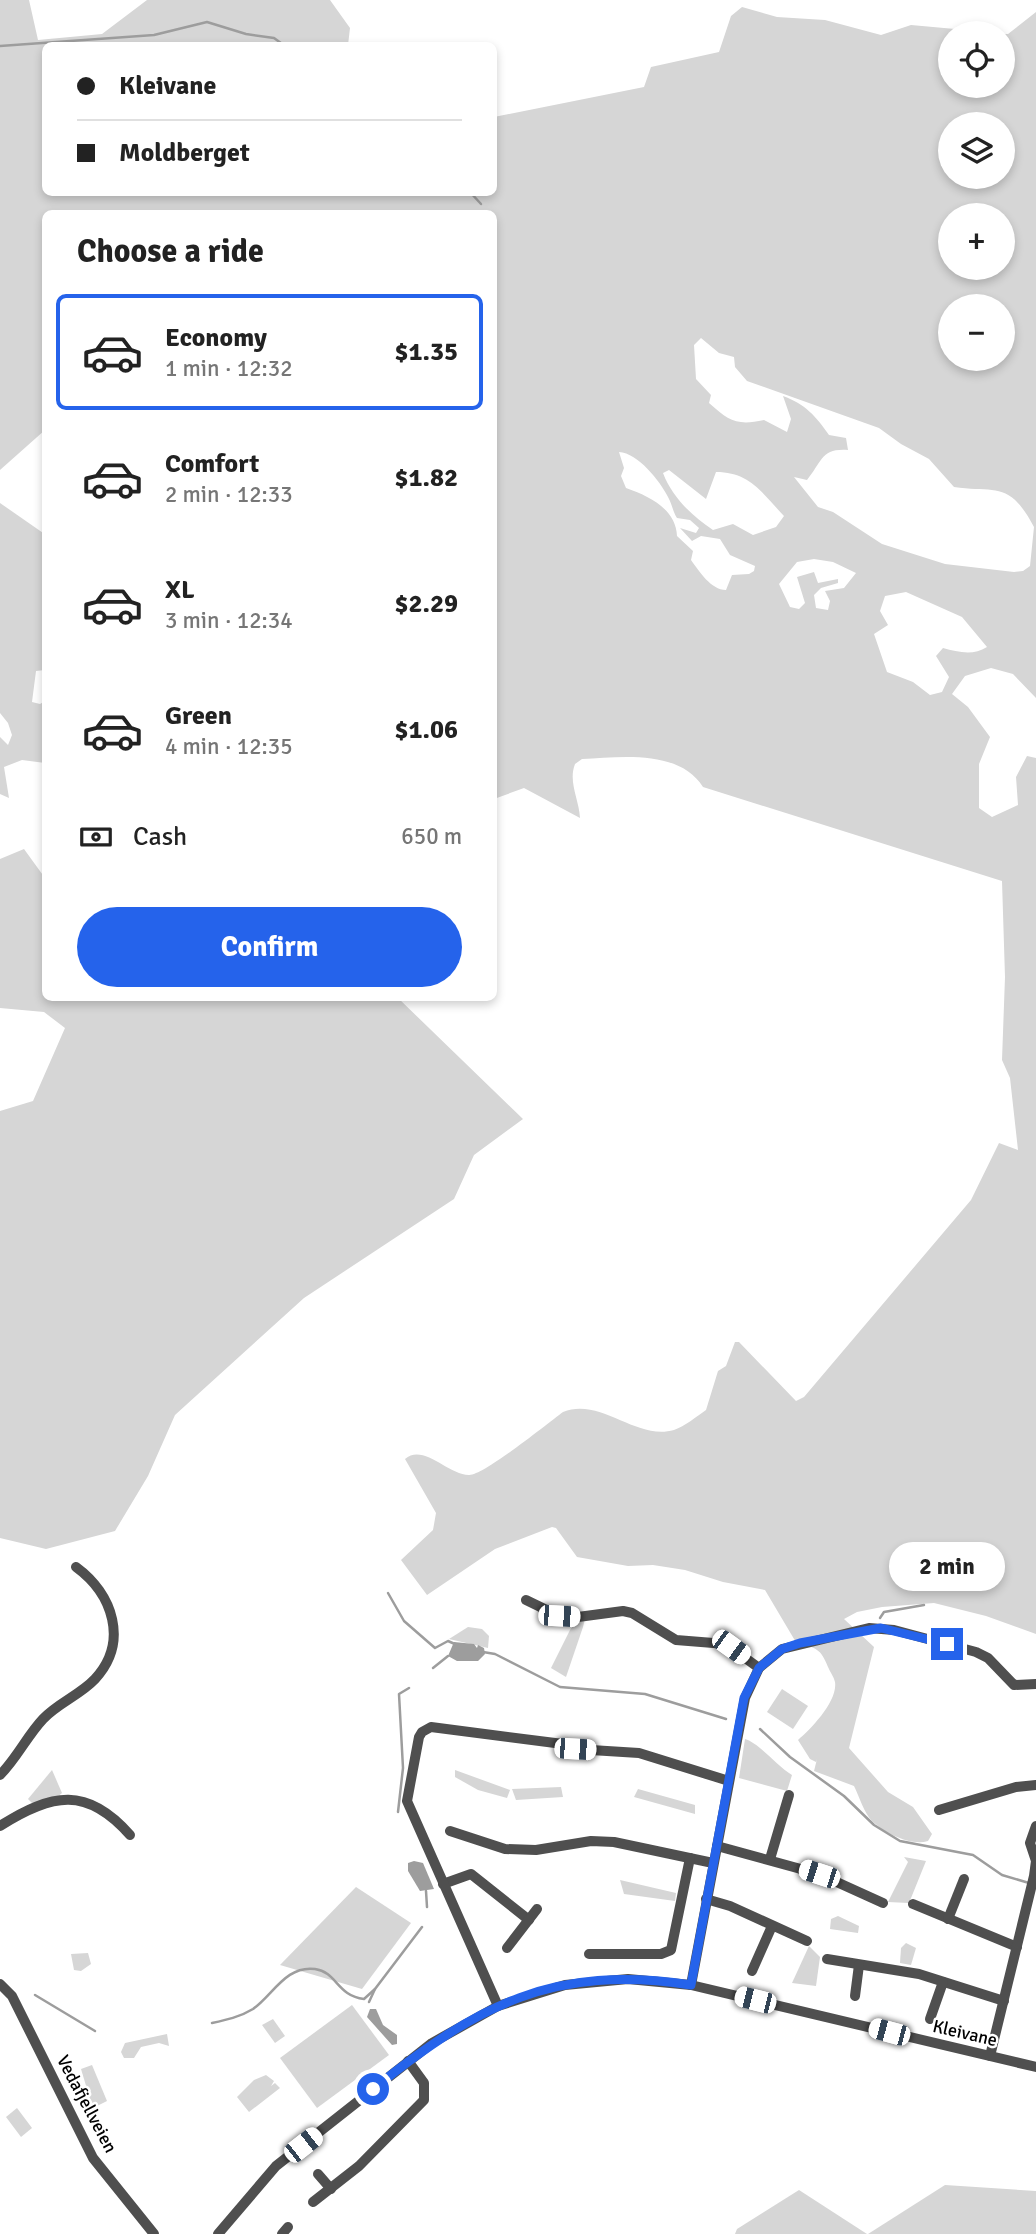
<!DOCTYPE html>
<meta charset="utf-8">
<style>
:root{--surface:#fff;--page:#f6f6f6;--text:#222;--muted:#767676;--line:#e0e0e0;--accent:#2563eb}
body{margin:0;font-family:Signika,sans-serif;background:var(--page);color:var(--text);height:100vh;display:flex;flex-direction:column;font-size:26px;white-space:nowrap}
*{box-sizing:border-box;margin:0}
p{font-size:23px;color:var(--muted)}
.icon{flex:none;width:38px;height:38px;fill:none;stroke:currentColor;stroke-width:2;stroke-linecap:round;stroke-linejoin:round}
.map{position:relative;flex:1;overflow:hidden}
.sheet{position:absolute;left:42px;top:210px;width:455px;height:791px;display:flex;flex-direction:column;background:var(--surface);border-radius:10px;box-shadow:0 4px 10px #0003}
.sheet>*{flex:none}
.top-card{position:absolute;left:42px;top:42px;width:455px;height:154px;border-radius:10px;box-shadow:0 4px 10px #0003;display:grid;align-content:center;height:154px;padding:0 35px;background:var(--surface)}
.controls{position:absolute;left:938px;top:21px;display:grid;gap:14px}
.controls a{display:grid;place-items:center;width:77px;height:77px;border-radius:50%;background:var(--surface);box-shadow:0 4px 10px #0003;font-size:35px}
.end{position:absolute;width:32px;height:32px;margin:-16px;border:9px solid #2563eb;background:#fff;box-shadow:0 0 0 4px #fff}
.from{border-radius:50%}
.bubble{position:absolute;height:49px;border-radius:24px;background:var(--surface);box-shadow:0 4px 10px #0003;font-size:23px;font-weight:700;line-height:49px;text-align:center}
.car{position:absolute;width:21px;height:42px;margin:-21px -10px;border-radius:9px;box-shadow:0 0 5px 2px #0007;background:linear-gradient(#fff 24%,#345 0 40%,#fff 0 76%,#345 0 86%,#fff 0)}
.top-card b{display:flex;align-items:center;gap:24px;height:66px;font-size:26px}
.top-card b+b{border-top:2px solid var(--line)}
.top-card i{width:18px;height:18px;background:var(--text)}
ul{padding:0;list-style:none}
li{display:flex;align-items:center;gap:21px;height:116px;margin:0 14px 10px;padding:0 21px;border:4px solid transparent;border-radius:10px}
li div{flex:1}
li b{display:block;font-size:26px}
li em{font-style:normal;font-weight:700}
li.selected{border-color:var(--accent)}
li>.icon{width:63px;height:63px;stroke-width:1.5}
h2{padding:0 35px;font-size:32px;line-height:84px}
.pay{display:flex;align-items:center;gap:18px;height:77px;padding:0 35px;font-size:26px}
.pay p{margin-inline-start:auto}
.action{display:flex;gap:14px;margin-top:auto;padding:14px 35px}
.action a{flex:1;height:80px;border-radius:42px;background:var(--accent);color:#fff;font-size:28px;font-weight:700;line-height:80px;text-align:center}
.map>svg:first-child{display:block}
.green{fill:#d6d6d6;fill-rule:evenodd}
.water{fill:#9d9d9d}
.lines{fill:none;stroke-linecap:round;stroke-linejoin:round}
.stream{stroke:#9d9d9d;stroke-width:2.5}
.minor{stroke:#4f4f4f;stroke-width:10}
.route{stroke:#2563eb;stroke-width:9}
.labels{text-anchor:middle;stroke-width:5;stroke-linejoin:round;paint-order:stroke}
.street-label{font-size:18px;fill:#000;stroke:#fff}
</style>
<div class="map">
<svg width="1036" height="2234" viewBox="0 0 1036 2234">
<rect width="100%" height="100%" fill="#fff"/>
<g class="green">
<path d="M 0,0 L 29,0 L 38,40 L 102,34 L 147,0 L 330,0 L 350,28 L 348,45 L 46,46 L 46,192 L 494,192 L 494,117 L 644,87 L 651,67 L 719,52 L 731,16 L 742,7 L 777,17 L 825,20 L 881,35 L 911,25 L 999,33 L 950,33 L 950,86 L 1003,86 L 1003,34 L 1008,34 L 1036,12 L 1036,698 L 1013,674 L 991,668 L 965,676 L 952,694 L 968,707 L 990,737 L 979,764 L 979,808 L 992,817 L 1018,805 L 1016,777 L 1027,756 L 1036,758 L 1036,1634 L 986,1616 L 934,1603 L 882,1607 L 857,1612 L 844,1619 L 874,1647 L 849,1748 L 888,1792 L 913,1807 L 932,1834 L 928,1841 C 911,1846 886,1834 872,1821 C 864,1813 859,1796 854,1786 L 814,1771 L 817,1759 L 816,1762 L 810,1759 L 798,1740 C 811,1729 838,1701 835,1682 C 834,1677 830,1672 828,1667 C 821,1649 816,1647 797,1644 L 765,1590 L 723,1582 L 685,1570 L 653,1565 L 628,1566 L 577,1557 L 556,1528 L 552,1527 L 495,1549 L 427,1595 L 401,1560 L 433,1530 L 436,1513 L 405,1459 C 423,1443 447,1474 469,1475 C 483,1476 548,1423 563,1412 C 601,1397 636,1441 674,1430 C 685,1426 696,1417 706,1410 L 718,1371 L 726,1366 L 735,1342 L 739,1342 L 796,1401 L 804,1397 L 971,1200 L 999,1143 L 1018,1150 L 1010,1078 L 1002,1060 L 1005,977 L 1002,881 L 703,787 C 679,749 621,757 582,759 L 575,764 C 568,782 579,799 580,818 L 524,788 L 494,799 L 494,214 L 46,214 L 45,430 L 0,470 ZM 950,124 L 1003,124 L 1003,177 L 950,177 ZM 950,215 L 1003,215 L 1003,268 L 950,268 ZM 950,306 L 1003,306 L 1003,359 L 950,359 ZM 701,338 L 719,353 L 734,357 L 735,367 L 747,381 L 879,428 L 901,444 L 929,459 L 954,487 C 996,493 1009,480 1034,527 L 1030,566 L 1023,571 L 1014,572 L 945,564 L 882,544 L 833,512 L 818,507 L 794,477 L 807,480 C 822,462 821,448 848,450 L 846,438 L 829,435 C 816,416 805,404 783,396 L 791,419 L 787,432 L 764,420 C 737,426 729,421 709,403 L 711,395 L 696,379 L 694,345 ZM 619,452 C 638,453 660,481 668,497 C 672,504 673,512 677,518 L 690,520 L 699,528 L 696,533 L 680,528 L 692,541 L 701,536 L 720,539 L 730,555 L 755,566 L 754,571 L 749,574 L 732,575 L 726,590 C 711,590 699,571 691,560 L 693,551 L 677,536 C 676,509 649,496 626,488 L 621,476 L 624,468 ZM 669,470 L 706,499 L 716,472 C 750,472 762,493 784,516 L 776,527 L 753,535 L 733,524 L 713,530 C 692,516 672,497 663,473 ZM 814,559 L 833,562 L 856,573 L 844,588 L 825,591 L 830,601 L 828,610 L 816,608 L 814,595 L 821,588 L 838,583 L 838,579 L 818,583 L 814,572 L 797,577 L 805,603 L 799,609 L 790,607 L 779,584 L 797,562 ZM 906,592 L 962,617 L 987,647 C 973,656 958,652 943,648 L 936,656 L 949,677 L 942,692 L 930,695 L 913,682 L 887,672 L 874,634 L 888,625 L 880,611 L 885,596 Z"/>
<path d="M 0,503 L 46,535 L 45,670 L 36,671 L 32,702 L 40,704 L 45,701 L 45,763 L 22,760 L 4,767 L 9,798 L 0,794 L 0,737 L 8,745 L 12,735 L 8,723 L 0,713 Z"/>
<path d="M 24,849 L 45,878 L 46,998 L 398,998 L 523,1119 L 474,1155 L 454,1199 L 304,1298 L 175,1415 L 148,1476 L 115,1531 L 46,1549 L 0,1538 L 0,1111 L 33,1101 L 65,1028 L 44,1012 L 0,1008 L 0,859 Z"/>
<path d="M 585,1619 L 583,1627 L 566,1677 L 551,1668 L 575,1620 Z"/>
<path d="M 468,1627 L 482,1629 L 489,1636 L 488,1648 L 449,1639 Z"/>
<path d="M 782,1689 L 808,1706 L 793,1729 L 767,1712 Z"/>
<path d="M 745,1739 C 759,1743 776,1765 792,1775 L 787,1791 L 739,1778 Z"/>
<path d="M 52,1770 L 62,1793 L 56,1798 L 33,1804 L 28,1799 Z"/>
<path d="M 455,1770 L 510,1790 L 507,1798 L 478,1790 L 455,1777 Z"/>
<path d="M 561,1787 L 563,1797 L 516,1800 L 512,1789 Z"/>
<path d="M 638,1789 L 695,1805 L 695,1814 L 634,1797 Z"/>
<path d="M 904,1857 L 926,1861 L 909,1903 L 888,1902 L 908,1862 Z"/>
<path d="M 620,1880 L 676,1893 L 675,1901 L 624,1894 Z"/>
<path d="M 356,1887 L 411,1923 L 362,1989 L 280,1965 Z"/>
<path d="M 838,1916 L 859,1926 L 858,1933 L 830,1929 L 831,1919 Z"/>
<path d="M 906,1943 L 916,1948 L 911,1965 L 900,1963 L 901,1948 Z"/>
<path d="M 809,1946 L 820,1957 L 816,1986 L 792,1983 Z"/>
<path d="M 88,1953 L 91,1964 L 81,1971 L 74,1970 L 71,1954 Z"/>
<path d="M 352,2005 L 389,2055 L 317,2108 L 280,2058 Z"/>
<path d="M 273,2019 L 285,2036 L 275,2043 L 262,2025 Z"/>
<path d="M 167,2034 L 169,2046 L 159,2043 L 141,2047 L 134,2058 L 124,2058 L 121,2052 L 125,2043 Z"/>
<path d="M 92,2065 L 107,2101 L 95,2107 L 90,2099 L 81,2069 Z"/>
<path d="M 266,2075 L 274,2081 L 271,2086 L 275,2083 L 280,2088 L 249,2112 L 237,2097 L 254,2080 Z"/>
<path d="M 17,2108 L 32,2128 L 21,2137 L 6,2117 Z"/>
<path d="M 945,2185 L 1036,2191 L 1036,2234 L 868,2234 Z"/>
<path d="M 799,2190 L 867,2234 L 735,2234 L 737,2229 Z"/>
</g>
<g class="water">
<path d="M 454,1642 L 474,1644 L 477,1648 L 478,1645 L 484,1648 L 485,1654 L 478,1661 L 457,1661 L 448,1656 Z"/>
<path d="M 414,1861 L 423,1863 L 434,1889 L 420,1891 L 408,1871 L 408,1863 Z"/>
<path d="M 370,2009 L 376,2009 L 383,2025 L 397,2035 L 397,2044 L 392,2045 L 367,2017 Z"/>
</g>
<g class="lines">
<g class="stream">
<path d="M 0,46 L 154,35 L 207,22 L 246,34 L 274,38 L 285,46"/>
<path d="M 470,192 L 481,204"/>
<path d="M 388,1593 L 404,1621 L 435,1648 L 448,1641 L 457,1645"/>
<path d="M 880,1618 L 884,1612 L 924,1605"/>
<path d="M 483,1652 L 495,1654 L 560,1687 L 645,1694 L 726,1719"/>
<path d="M 433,1668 L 448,1656"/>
<path d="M 760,1729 L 790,1757 L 844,1796 L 874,1825 L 900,1841 L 973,1855 L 1002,1875 L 1029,1883"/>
<path d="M 398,1812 L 403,1768 L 399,1694 L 409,1688"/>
<path d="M 426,1891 L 427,1907"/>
<path d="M 35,1995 L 95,2031"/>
<path d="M 369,2002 L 375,1989"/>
<path d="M 212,2023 C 226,2020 240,2017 253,2009 C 273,1995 286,1965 315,1969 C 337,1972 337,1996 364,1999 L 375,1989 L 422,1927"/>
</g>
<g class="minor">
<path d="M 526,1600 L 559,1616 L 578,1617 L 623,1611 L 632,1613 L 676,1640 L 726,1644 L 759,1668"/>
<path d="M 575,1749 L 639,1753 L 729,1781"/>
<path d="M 0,1775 C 17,1758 27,1736 43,1719 C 58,1703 80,1695 95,1679 C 129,1642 113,1594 76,1567"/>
<path d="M 939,1810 L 1016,1787 L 1036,1785"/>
<path d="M 0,1826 C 52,1793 87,1786 130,1835"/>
<path d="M 450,1831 L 505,1849 L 536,1850 L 591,1841 L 614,1842 L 713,1863"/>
<path d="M 717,1846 L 819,1874 L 883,1903"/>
<path d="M 770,1859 L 789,1795"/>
<path d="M 443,1884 L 471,1874 L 529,1920"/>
<path d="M 706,1899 L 730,1906 L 807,1941"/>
<path d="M 913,1904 L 1017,1947"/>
<path d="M 948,1919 L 964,1879"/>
<path d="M 507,1948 L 537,1909"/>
<path d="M 589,1954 L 661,1954 L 671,1950 L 690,1858"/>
<path d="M 827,1959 L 919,1974 L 1004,2001"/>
<path d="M 752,1971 L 772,1926"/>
<path d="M 0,1984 L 12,1996 L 93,2158 L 154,2234"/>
<path d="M 691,1985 L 745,1698 L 759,1668 L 782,1649 L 869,1628 L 894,1630 L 976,1652 L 988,1658 L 1014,1685 L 1036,1684"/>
<path d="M 855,1996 L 859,1965"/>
<path d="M 498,2006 L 407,1801 L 419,1737 L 422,1732 L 431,1727 L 563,1744"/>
<path d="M 930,2019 L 943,1982"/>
<path d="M 990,2056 L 1034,1876 L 1036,1861 L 1030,1843 L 1036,1826"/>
<path d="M 318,2174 L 331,2189"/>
<path d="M 313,2202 L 359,2166 L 424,2100 L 424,2083 L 408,2061"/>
<path d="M 218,2234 L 276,2166 L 432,2043 L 498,2006 L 565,1985 L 628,1979 L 691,1985 L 1036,2067"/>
<path d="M 282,2234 L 288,2227"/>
</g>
</g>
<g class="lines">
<path class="route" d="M 373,2089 C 478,2005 553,1964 691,1985 L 744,1698 L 759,1668 L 782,1649 L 800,1643 L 881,1628 L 947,1644"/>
</g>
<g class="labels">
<g class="street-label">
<text transform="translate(965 2033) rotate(13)" y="6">Kleivane</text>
<text transform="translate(87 2104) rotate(62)" y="6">Vedafjellveien</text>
</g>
</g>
</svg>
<div class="controls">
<a><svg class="icon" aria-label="locate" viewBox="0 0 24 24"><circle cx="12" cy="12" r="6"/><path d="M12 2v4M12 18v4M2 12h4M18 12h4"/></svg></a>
<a><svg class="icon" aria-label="layers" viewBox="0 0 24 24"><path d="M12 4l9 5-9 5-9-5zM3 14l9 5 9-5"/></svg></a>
<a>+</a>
<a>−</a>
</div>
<i class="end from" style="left:373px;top:2089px"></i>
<i class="end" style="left:947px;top:1644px"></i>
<div class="bubble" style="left:889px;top:1542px;width:116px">2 min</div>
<i class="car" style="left:559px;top:1616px;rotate:93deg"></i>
<i class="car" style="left:731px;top:1647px;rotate:126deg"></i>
<i class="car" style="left:575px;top:1749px;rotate:93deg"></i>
<i class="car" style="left:819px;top:1874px;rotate:288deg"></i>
<i class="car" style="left:755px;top:2000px;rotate:284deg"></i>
<i class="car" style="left:889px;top:2032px;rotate:285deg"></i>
<i class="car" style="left:303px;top:2145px;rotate:52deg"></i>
<div class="top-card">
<b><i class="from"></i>Kleivane</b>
<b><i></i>Moldberget</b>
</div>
<section class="sheet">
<h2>Choose a ride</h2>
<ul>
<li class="selected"><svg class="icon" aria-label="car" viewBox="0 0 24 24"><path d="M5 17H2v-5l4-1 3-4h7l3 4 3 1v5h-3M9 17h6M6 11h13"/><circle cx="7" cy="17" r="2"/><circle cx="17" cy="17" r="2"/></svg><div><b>Economy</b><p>1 min · 12:32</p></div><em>$1.35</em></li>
<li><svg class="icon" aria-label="car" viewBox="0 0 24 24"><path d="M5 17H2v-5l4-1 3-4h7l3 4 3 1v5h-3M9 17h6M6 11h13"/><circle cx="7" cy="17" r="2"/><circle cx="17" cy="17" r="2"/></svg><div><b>Comfort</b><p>2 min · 12:33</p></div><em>$1.82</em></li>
<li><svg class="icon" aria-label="car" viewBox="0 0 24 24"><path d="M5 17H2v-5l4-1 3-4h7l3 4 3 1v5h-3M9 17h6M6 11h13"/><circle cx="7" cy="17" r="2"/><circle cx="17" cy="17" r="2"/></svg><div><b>XL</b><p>3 min · 12:34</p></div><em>$2.29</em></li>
<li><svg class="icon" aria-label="car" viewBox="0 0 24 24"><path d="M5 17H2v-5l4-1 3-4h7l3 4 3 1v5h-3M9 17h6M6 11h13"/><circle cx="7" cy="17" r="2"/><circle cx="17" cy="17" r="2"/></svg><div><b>Green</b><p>4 min · 12:35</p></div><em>$1.06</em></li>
</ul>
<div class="pay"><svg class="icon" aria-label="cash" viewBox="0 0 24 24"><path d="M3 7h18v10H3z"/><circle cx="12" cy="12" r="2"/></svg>Cash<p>650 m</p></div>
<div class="action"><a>Confirm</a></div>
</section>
</div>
